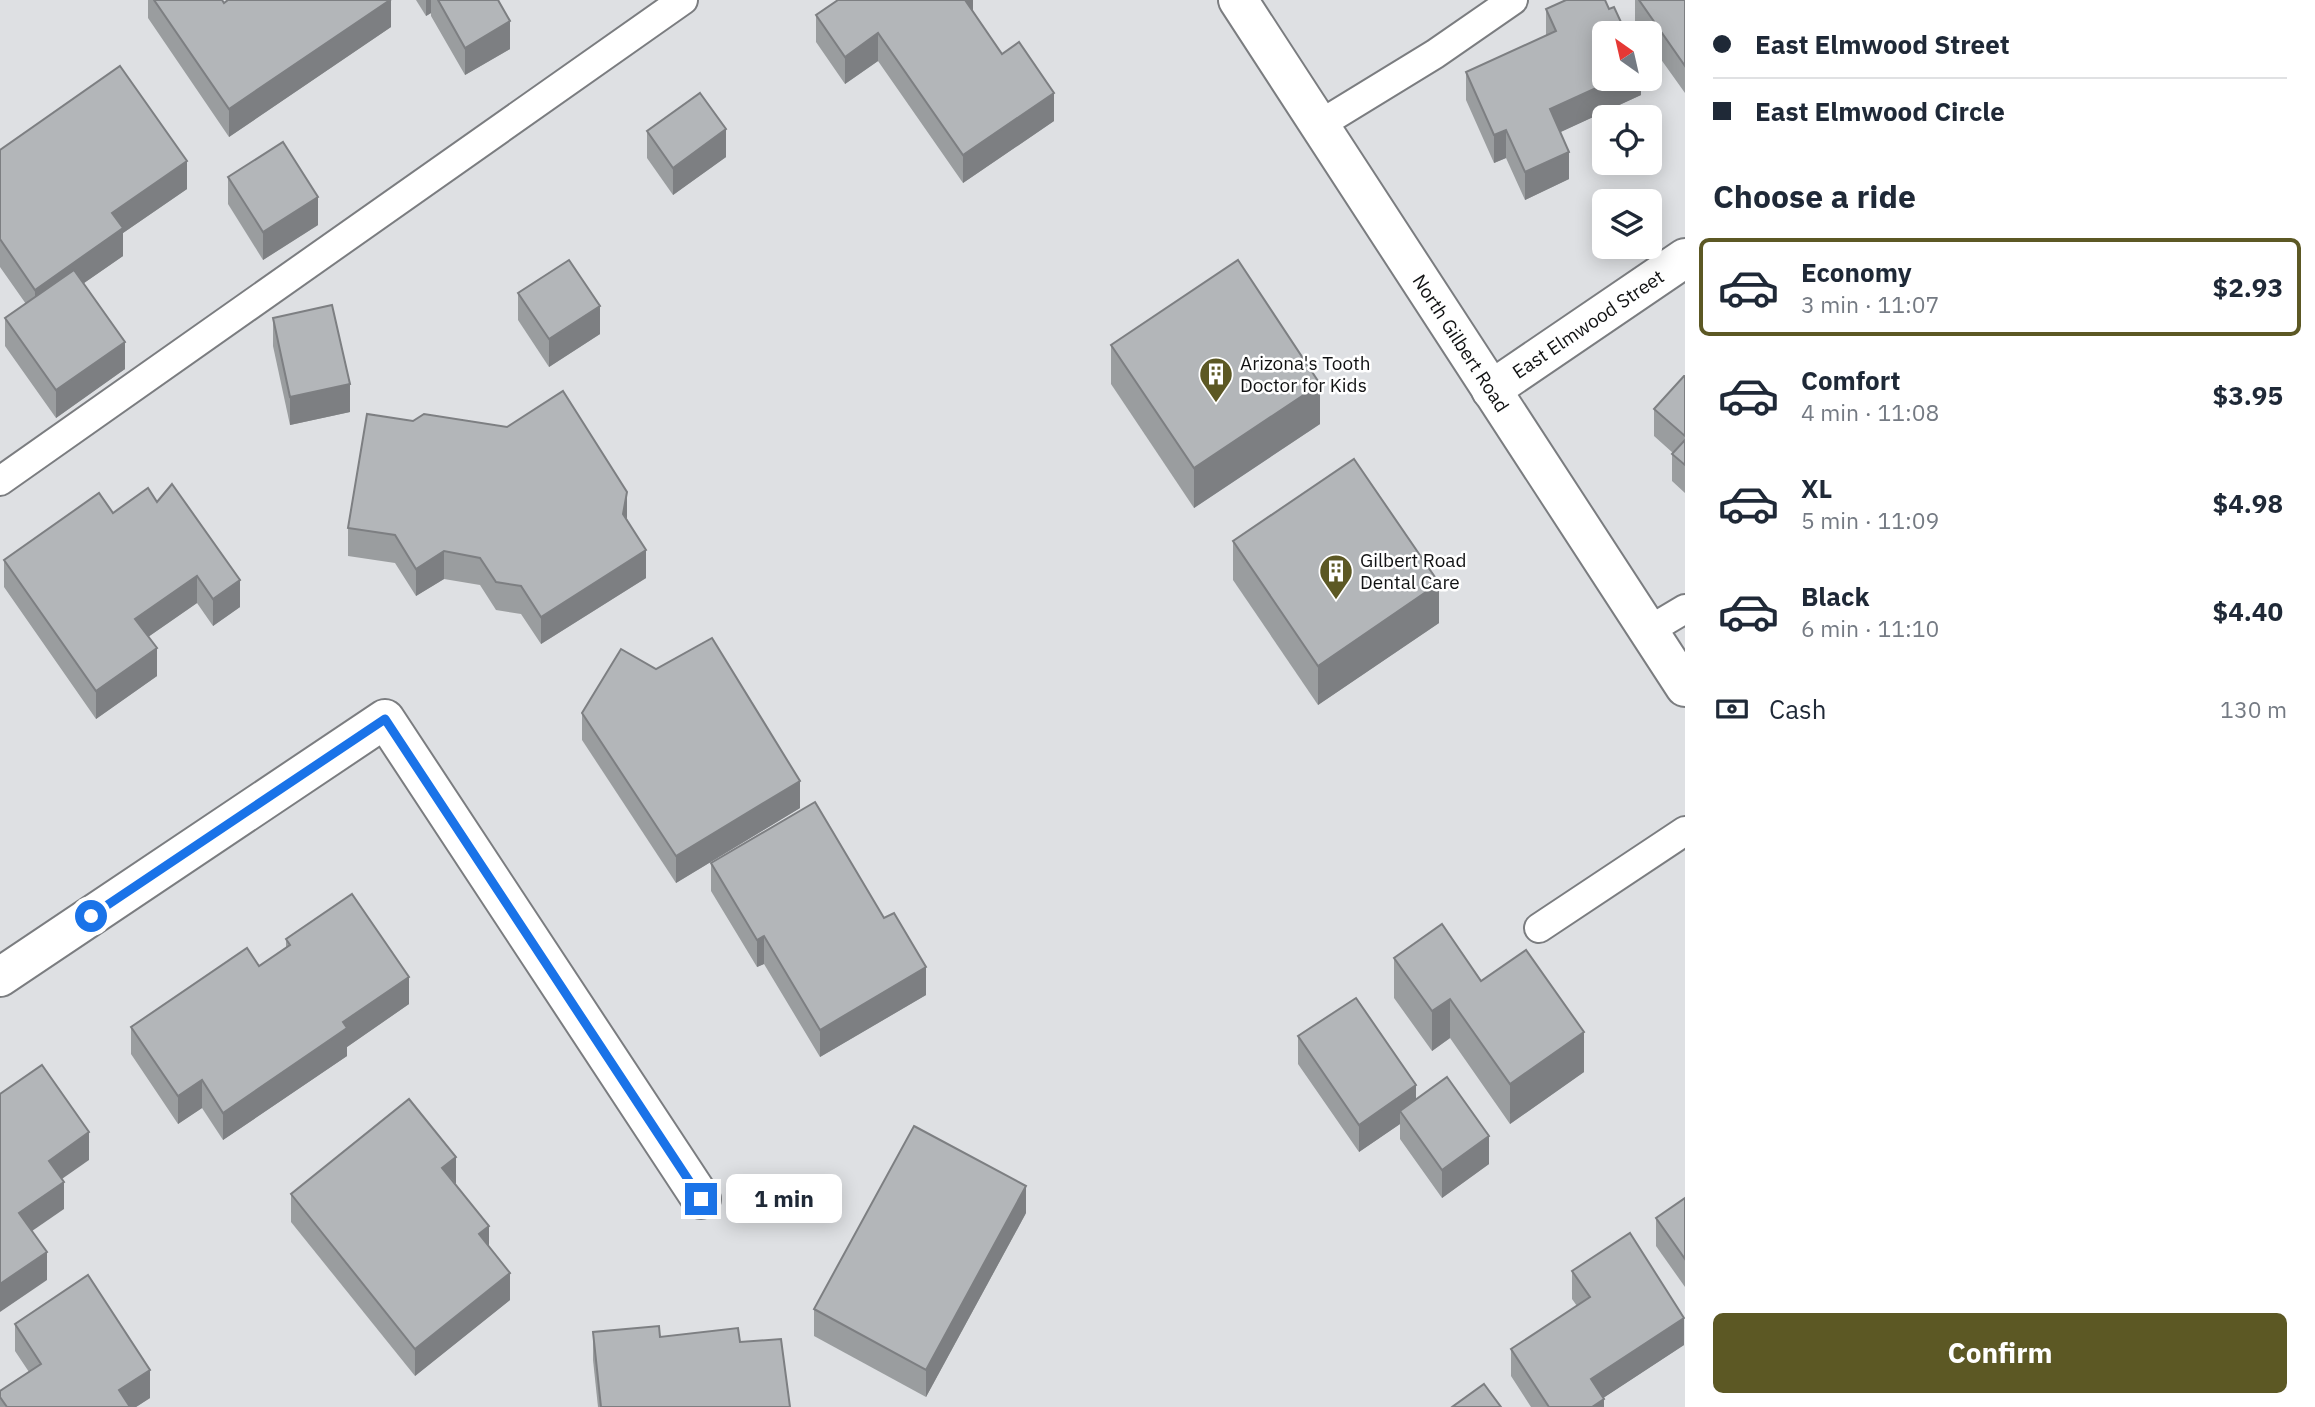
<!DOCTYPE html>
<meta charset="utf-8">
<style>
:root{--surface:#fff;--page:#f2f2f3;--text:#1f2937;--muted:#747a83;--line:#e0e1e3;--accent:#5c5824}
body{margin:0;font-family:"IBM Plex Sans",sans-serif;background:var(--page);color:var(--text);height:100vh;display:flex;flex-direction:column;font-size:26px;white-space:nowrap}
*{box-sizing:border-box;margin:0}
p{font-size:23px;color:var(--muted)}
.icon{flex:none;width:38px;height:38px;fill:none;stroke:currentColor;stroke-width:2;stroke-linecap:round;stroke-linejoin:round}
.map{position:relative;flex:1;overflow:hidden}
.sheet{display:flex;flex-direction:column;background:var(--surface);width:630px}
.sheet>*{flex:none}
.hud{display:grid;align-content:center;height:154px;padding:0 28px;background:var(--surface)}
.needle{width:46px;rotate:326deg}
.buttons{position:absolute;left:1592px;top:21px;display:grid;gap:14px}
.buttons a{display:grid;place-items:center;width:70px;height:70px;border-radius:10px;background:var(--surface);box-shadow:0 4px 18px #0003;font-size:35px}
.end{position:absolute;width:32px;height:32px;margin:-16px;border:9px solid #1a73e8;background:#fff;box-shadow:0 0 0 4px #fff}
.from{border-radius:50%}
.bubble{position:absolute;height:49px;border-radius:10px;background:var(--surface);box-shadow:0 4px 18px #0003;font-size:23px;font-weight:700;line-height:49px;text-align:center}
.hud b{display:flex;align-items:center;gap:24px;height:66px;font-size:26px}
.hud b+b{border-top:2px solid var(--line)}
.hud i{width:18px;height:18px;background:var(--text)}
ul{padding:0;list-style:none}
li{display:flex;align-items:center;gap:21px;height:98px;margin:0 14px 10px;padding:0 14px;border:4px solid transparent;border-radius:10px}
li div{flex:1}
li b{display:block;font-size:26px}
li em{font-style:normal;font-weight:700}
li.selected{border-color:var(--accent)}
li>.icon{width:63px;height:63px;stroke-width:1.5}
h2{padding:0 28px;font-size:32px;line-height:84px}
.pay{display:flex;align-items:center;gap:18px;height:77px;padding:0 28px;font-size:26px}
.pay p{margin-inline-start:auto}
.primary-button{display:flex;gap:14px;margin-top:auto;padding:14px 28px}
.primary-button a{flex:1;height:80px;border-radius:10px;background:var(--accent);color:#fff;font-size:28px;font-weight:700;line-height:80px;text-align:center}
main{display:flex;flex:1;min-height:0}
.map>svg:first-child{display:block}
.lines{fill:none;stroke-linecap:round;stroke-linejoin:round}
.service-casing{stroke:#7b7d80;stroke-width:32}
.minor-casing{stroke:#7b7d80;stroke-width:42}
.primary-casing{stroke:#7b7d80;stroke-width:42}
.service{stroke:#fff;stroke-width:28}
.minor{stroke:#fff;stroke-width:38}
.primary{stroke:#fff;stroke-width:38}
.wall{fill:#9a9d9f}
.shaded-wall{fill:#7d7f82}
.building{fill:#b3b6b9;stroke:#7d7f82;stroke-width:2}
.route{stroke:#1a73e8;stroke-width:9}
.labels{text-anchor:middle;stroke-width:5;stroke-linejoin:round;paint-order:stroke}
.street-label{font-size:19px;fill:#111213;stroke:#fff}
.poi-label{font-size:19px;fill:#111213;stroke:#fff;text-anchor:start}
</style>
<main>
<div class="map">
<svg width="1685" height="1407" viewBox="0 0 1685 1407">
<rect width="100%" height="100%" fill="#dee0e3"/>
<g class="lines">
<g class="service-casing">
<g id="service">
<path d="M 1319,125 L 1435,54 L 1513,0"/>
<path d="M 0,481 L 683,0"/>
<path d="M 1648,631 L 1685,609"/>
<path d="M 1539,928 L 1685,831"/>
</g>
</g>
<g class="minor-casing">
<g id="minor">
<path d="M 1491,390 L 1685,258"/>
<path d="M 0,977 L 385,719 L 701,1199"/>
</g>
</g>
<g class="primary-casing">
<path id="primary" d="M 1238,0 L 1685,687"/>
</g>
<use href="#service" class="service"/>
<use href="#minor" class="minor"/>
<use href="#primary" class="primary"/>
</g>
<g class="wall">
<path d="M 148,0 L 222,0 L 224,3 L 391,0 L 391,27 L 229,137 L 148,18 Z"/>
<path d="M 416,0 L 498,0 L 510,49 L 465,75 L 431,16 L 431,13 L 426,16 Z"/>
<path d="M 973,0 L 973,11 L 1002,54 L 1054,121 L 963,183 L 878,61 L 845,84 L 816,42 L 816,15 Z"/>
<path d="M 1635,0 L 1685,0 L 1685,93 L 1650,44 L 1650,33 L 1643,33 L 1635,23 Z"/>
<path d="M 1546,9 L 1641,79 L 1641,95 L 1560,132 L 1569,179 L 1525,200 L 1506,158 L 1494,163 L 1466,100 L 1466,72 L 1546,36 Z"/>
<path d="M 647,131 L 726,157 L 673,195 L 647,158 Z"/>
<path d="M 0,150 L 187,189 L 123,233 L 123,256 L 84,283 L 125,369 L 56,418 L 5,346 L 5,318 L 26,304 L 0,267 Z"/>
<path d="M 228,177 L 318,225 L 263,260 L 228,204 Z"/>
<path d="M 518,293 L 600,334 L 549,367 L 518,320 Z"/>
<path d="M 273,318 L 350,412 L 290,425 L 273,346 Z"/>
<path d="M 1111,345 L 1320,424 L 1194,508 L 1111,384 Z"/>
<path d="M 1685,376 L 1685,493 L 1672,481 L 1672,454 L 1673,453 L 1654,436 L 1654,409 Z"/>
<path d="M 157,502 L 240,607 L 213,626 L 197,603 L 148,637 L 157,676 L 96,719 L 4,587 L 4,560 L 113,513 Z"/>
<path d="M 627,519 L 646,578 L 541,644 L 521,614 L 496,610 L 480,585 L 444,579 L 416,596 L 395,563 L 348,556 L 348,528 Z"/>
<path d="M 1233,541 L 1439,623 L 1318,705 L 1233,580 Z"/>
<path d="M 582,713 L 800,808 L 676,883 L 582,740 Z"/>
<path d="M 711,863 L 926,995 L 820,1057 L 764,964 L 757,967 L 711,891 Z"/>
<path d="M 286,939 L 409,1004 L 347,1047 L 347,1056 L 223,1140 L 202,1108 L 178,1124 L 131,1054 L 131,1027 L 259,966 L 286,948 Z"/>
<path d="M 1394,958 L 1481,981 L 1584,1072 L 1510,1124 L 1450,1038 L 1432,1051 L 1394,998 Z"/>
<path d="M 1298,1036 L 1416,1099 L 1489,1164 L 1442,1198 L 1400,1139 L 1400,1124 L 1359,1152 L 1298,1064 Z"/>
<path d="M 456,1185 L 510,1300 L 415,1376 L 291,1222 L 291,1194 Z"/>
<path d="M 1685,1198 L 1685,1287 L 1656,1246 L 1656,1218 Z"/>
<path d="M 1026,1213 L 926,1397 L 814,1336 L 814,1309 Z"/>
<path d="M 1572,1271 L 1684,1345 L 1603,1398 L 1604,1407 L 1531,1407 L 1511,1376 L 1511,1349 L 1577,1306 L 1572,1299 Z"/>
<path d="M 15,1324 L 150,1398 L 136,1407 L 0,1407 L 0,1391 L 29,1372 L 15,1351 Z"/>
<path d="M 593,1332 L 740,1342 L 790,1407 L 598,1407 L 593,1360 Z"/>
</g>
<g class="shaded-wall">
<path d="M 390,0 L 391,0 L 391,27 L 229,137 L 229,109 Z"/>
<path d="M 426,0 L 431,0 L 431,13 L 426,16 Z"/>
<path d="M 962,0 L 973,0 L 973,16 Z"/>
<path d="M 510,21 L 510,49 L 465,75 L 465,48 Z"/>
<path d="M 878,33 L 878,61 L 845,84 L 845,57 Z"/>
<path d="M 1616,79 L 1641,79 L 1641,95 L 1550,137 L 1550,109 Z"/>
<path d="M 1054,93 L 1054,121 L 963,183 L 963,155 Z"/>
<path d="M 726,129 L 726,157 L 673,195 L 673,168 Z"/>
<path d="M 1506,130 L 1506,158 L 1494,163 L 1494,135 Z"/>
<path d="M 1569,152 L 1569,179 L 1525,200 L 1525,172 Z"/>
<path d="M 187,161 L 187,189 L 123,233 L 123,256 L 35,317 L 35,290 L 112,213 Z"/>
<path d="M 318,197 L 318,225 L 263,260 L 263,232 Z"/>
<path d="M 600,306 L 600,334 L 549,367 L 549,339 Z"/>
<path d="M 125,342 L 125,369 L 56,418 L 56,390 Z"/>
<path d="M 350,384 L 350,412 L 290,425 L 290,397 Z"/>
<path d="M 1320,384 L 1320,424 L 1194,508 L 1194,468 Z"/>
<path d="M 627,492 L 627,519 L 623,514 Z"/>
<path d="M 646,550 L 646,578 L 541,644 L 541,617 Z"/>
<path d="M 444,551 L 444,579 L 416,596 L 416,569 Z"/>
<path d="M 197,576 L 197,603 L 135,646 L 135,619 Z"/>
<path d="M 240,580 L 240,607 L 213,626 L 213,599 Z"/>
<path d="M 1439,583 L 1439,623 L 1318,705 L 1318,666 Z"/>
<path d="M 157,648 L 157,676 L 96,719 L 96,691 Z"/>
<path d="M 800,781 L 800,808 L 676,883 L 676,856 Z"/>
<path d="M 764,936 L 764,964 L 757,967 L 757,940 Z"/>
<path d="M 926,967 L 926,995 L 820,1057 L 820,1030 Z"/>
<path d="M 409,977 L 409,1004 L 347,1047 L 347,1056 L 223,1140 L 223,1113 L 343,1022 Z"/>
<path d="M 1450,999 L 1450,1038 L 1432,1051 L 1432,1011 Z"/>
<path d="M 1584,1032 L 1584,1072 L 1510,1124 L 1510,1084 Z"/>
<path d="M 202,1080 L 202,1108 L 178,1124 L 178,1096 Z"/>
<path d="M 1416,1085 L 1416,1113 L 1400,1111 L 1400,1124 L 1359,1152 L 1359,1125 Z"/>
<path d="M 89,1132 L 89,1160 L 49,1188 L 49,1161 Z"/>
<path d="M 1489,1136 L 1489,1164 L 1442,1198 L 1442,1170 Z"/>
<path d="M 456,1157 L 456,1184 L 442,1168 Z"/>
<path d="M 64,1182 L 64,1209 L 19,1240 L 19,1213 Z"/>
<path d="M 1026,1186 L 1026,1213 L 926,1397 L 926,1370 Z"/>
<path d="M 489,1226 L 489,1253 L 479,1234 Z"/>
<path d="M 47,1252 L 47,1280 L 0,1312 L 0,1284 Z"/>
<path d="M 510,1273 L 510,1300 L 415,1376 L 415,1349 Z"/>
<path d="M 1684,1318 L 1684,1345 L 1591,1406 L 1591,1379 Z"/>
<path d="M 150,1370 L 150,1398 L 136,1407 L 119,1407 L 119,1390 Z"/>
<path d="M 1604,1399 L 1604,1407 L 1592,1407 Z"/>
</g>
<g class="building">
<path d="M 154,0 L 222,0 L 224,3 L 228,0 L 390,0 L 229,109 Z"/>
<path d="M 438,0 L 498,0 L 510,21 L 465,48 Z"/>
<path d="M 838,0 L 965,0 L 1002,54 L 1019,42 L 1054,93 L 963,155 L 878,33 L 845,57 L 816,15 Z"/>
<path d="M 1566,0 L 1605,0 L 1609,9 L 1614,7 L 1626,33 L 1605,33 L 1605,79 L 1616,79 L 1550,109 L 1569,152 L 1525,172 L 1506,130 L 1494,135 L 1466,72 L 1556,31 L 1546,9 Z"/>
<path d="M 1639,0 L 1685,0 L 1685,66 Z"/>
<path d="M 120,66 L 187,161 L 112,213 L 123,228 L 35,290 L 0,239 L 0,150 Z"/>
<path d="M 700,93 L 726,129 L 673,168 L 647,131 Z"/>
<path d="M 283,142 L 318,197 L 263,232 L 228,177 Z"/>
<path d="M 569,260 L 600,306 L 549,339 L 518,293 Z"/>
<path d="M 1238,260 L 1320,384 L 1194,468 L 1111,345 Z"/>
<path d="M 74,270 L 125,342 L 56,390 L 5,318 Z"/>
<path d="M 332,305 L 350,384 L 290,397 L 273,318 Z"/>
<path d="M 1684,376 L 1685,376 L 1685,436 L 1654,409 Z"/>
<path d="M 563,391 L 627,492 L 623,514 L 646,550 L 541,617 L 521,586 L 496,582 L 480,558 L 444,551 L 416,569 L 395,535 L 348,528 L 367,414 L 413,421 L 424,414 L 507,427 Z"/>
<path d="M 1685,440 L 1685,465 L 1672,454 Z"/>
<path d="M 1354,459 L 1439,583 L 1318,666 L 1233,541 Z"/>
<path d="M 172,484 L 240,580 L 213,599 L 197,576 L 135,619 L 157,648 L 96,691 L 4,560 L 99,493 L 113,513 L 148,488 L 157,502 Z"/>
<path d="M 712,638 L 800,781 L 676,856 L 582,713 L 621,649 L 656,669 Z"/>
<path d="M 815,802 L 884,918 L 894,913 L 926,967 L 820,1030 L 764,936 L 757,940 L 711,863 Z"/>
<path d="M 352,894 L 409,977 L 343,1022 L 347,1028 L 223,1113 L 202,1080 L 178,1096 L 131,1027 L 247,948 L 259,966 L 290,945 L 286,939 Z"/>
<path d="M 1442,924 L 1481,981 L 1526,950 L 1584,1032 L 1510,1084 L 1450,999 L 1432,1011 L 1394,958 Z"/>
<path d="M 1356,998 L 1416,1085 L 1359,1125 L 1298,1036 Z"/>
<path d="M 42,1065 L 89,1132 L 49,1161 L 64,1182 L 19,1213 L 47,1252 L 0,1284 L 0,1094 Z"/>
<path d="M 1447,1077 L 1489,1136 L 1442,1170 L 1400,1111 Z"/>
<path d="M 409,1099 L 456,1157 L 442,1168 L 489,1226 L 479,1234 L 510,1273 L 415,1349 L 291,1194 Z"/>
<path d="M 914,1126 L 1026,1186 L 926,1370 L 814,1309 Z"/>
<path d="M 1685,1198 L 1685,1259 L 1656,1218 Z"/>
<path d="M 1630,1233 L 1684,1318 L 1591,1379 L 1604,1399 L 1592,1407 L 1549,1407 L 1511,1349 L 1590,1297 L 1572,1271 Z"/>
<path d="M 88,1275 L 150,1370 L 119,1390 L 130,1407 L 7,1407 L 0,1397 L 0,1391 L 41,1364 L 15,1324 Z"/>
<path d="M 659,1326 L 660,1337 L 738,1328 L 740,1342 L 781,1339 L 790,1407 L 601,1407 L 593,1332 Z"/>
<path d="M 1484,1384 L 1501,1407 L 1452,1407 Z"/>
</g>
<g class="lines">
<path class="route" d="M 91,916 L 385,719 L 701,1199"/>
</g>
<defs>
<g id="building-pin" transform="scale(1.75)"><path d="M0 17L-7.5 6A9.5 9.5 0 1 1 7.5 6Z" fill="#5c5824" stroke="#fff"/><path d="M-4-6H4V6H1V3H-1V6H-4ZM-2.5-4.3h1.7v1.8h-1.7ZM.8-4.3h1.7v1.8H.8ZM-2.5-1h1.7V.8h-1.7ZM.8-1h1.7V.8H.8Z" fill="#fff"/></g>
</defs>
<g fill-rule="evenodd">
<use href="#building-pin" x="1216" y="374"/>
<use href="#building-pin" x="1336" y="571"/>
</g>
<g class="labels">
<g class="street-label">
<text transform="translate(1588 324) rotate(-34)" y="7">East Elmwood Street</text>
<text transform="translate(1461 343) rotate(57)" y="7">North Gilbert Road</text>
</g>
<g class="poi-label">
<text x="1240" y="370">Arizona's Tooth<tspan x="1240" dy="22">Doctor for Kids</tspan></text>
<text x="1360" y="567">Gilbert Road<tspan x="1360" dy="22">Dental Care</tspan></text>
</g>
</g>
</svg>
<div class="buttons">
<a><svg class="needle" viewBox="-14 -14 28 28"><path d="M0-13l5 13h-10z" fill="#e53935"/><path d="M0 13l5-13h-10z" fill="#747a83"/></svg></a>
<a><svg class="icon" aria-label="locate" viewBox="0 0 24 24"><circle cx="12" cy="12" r="6"/><path d="M12 2v4M12 18v4M2 12h4M18 12h4"/></svg></a>
<a><svg class="icon" aria-label="layers" viewBox="0 0 24 24"><path d="M12 4l9 5-9 5-9-5zM3 14l9 5 9-5"/></svg></a>
</div>
<i class="end from" style="left:91px;top:916px"></i>
<i class="end" style="left:701px;top:1199px"></i>
<div class="bubble" style="left:726px;top:1174px;width:116px">1 min</div>
</div>
<section class="sheet">
<div class="hud">
<b><i class="from"></i>East Elmwood Street</b>
<b><i></i>East Elmwood Circle</b>
</div>
<h2>Choose a ride</h2>
<ul>
<li class="selected"><svg class="icon" aria-label="car" viewBox="0 0 24 24"><path d="M5 17H2v-5l4-1 3-4h7l3 4 3 1v5h-3M9 17h6M6 11h13"/><circle cx="7" cy="17" r="2"/><circle cx="17" cy="17" r="2"/></svg><div><b>Economy</b><p>3 min · 11:07</p></div><em>$2.93</em></li>
<li><svg class="icon" aria-label="car" viewBox="0 0 24 24"><path d="M5 17H2v-5l4-1 3-4h7l3 4 3 1v5h-3M9 17h6M6 11h13"/><circle cx="7" cy="17" r="2"/><circle cx="17" cy="17" r="2"/></svg><div><b>Comfort</b><p>4 min · 11:08</p></div><em>$3.95</em></li>
<li><svg class="icon" aria-label="car" viewBox="0 0 24 24"><path d="M5 17H2v-5l4-1 3-4h7l3 4 3 1v5h-3M9 17h6M6 11h13"/><circle cx="7" cy="17" r="2"/><circle cx="17" cy="17" r="2"/></svg><div><b>XL</b><p>5 min · 11:09</p></div><em>$4.98</em></li>
<li><svg class="icon" aria-label="car" viewBox="0 0 24 24"><path d="M5 17H2v-5l4-1 3-4h7l3 4 3 1v5h-3M9 17h6M6 11h13"/><circle cx="7" cy="17" r="2"/><circle cx="17" cy="17" r="2"/></svg><div><b>Black</b><p>6 min · 11:10</p></div><em>$4.40</em></li>
</ul>
<div class="pay"><svg class="icon" aria-label="cash" viewBox="0 0 24 24"><path d="M3 7h18v10H3z"/><circle cx="12" cy="12" r="2"/></svg>Cash<p>130 m</p></div>
<div class="primary-button"><a>Confirm</a></div>
</section>
</main>
